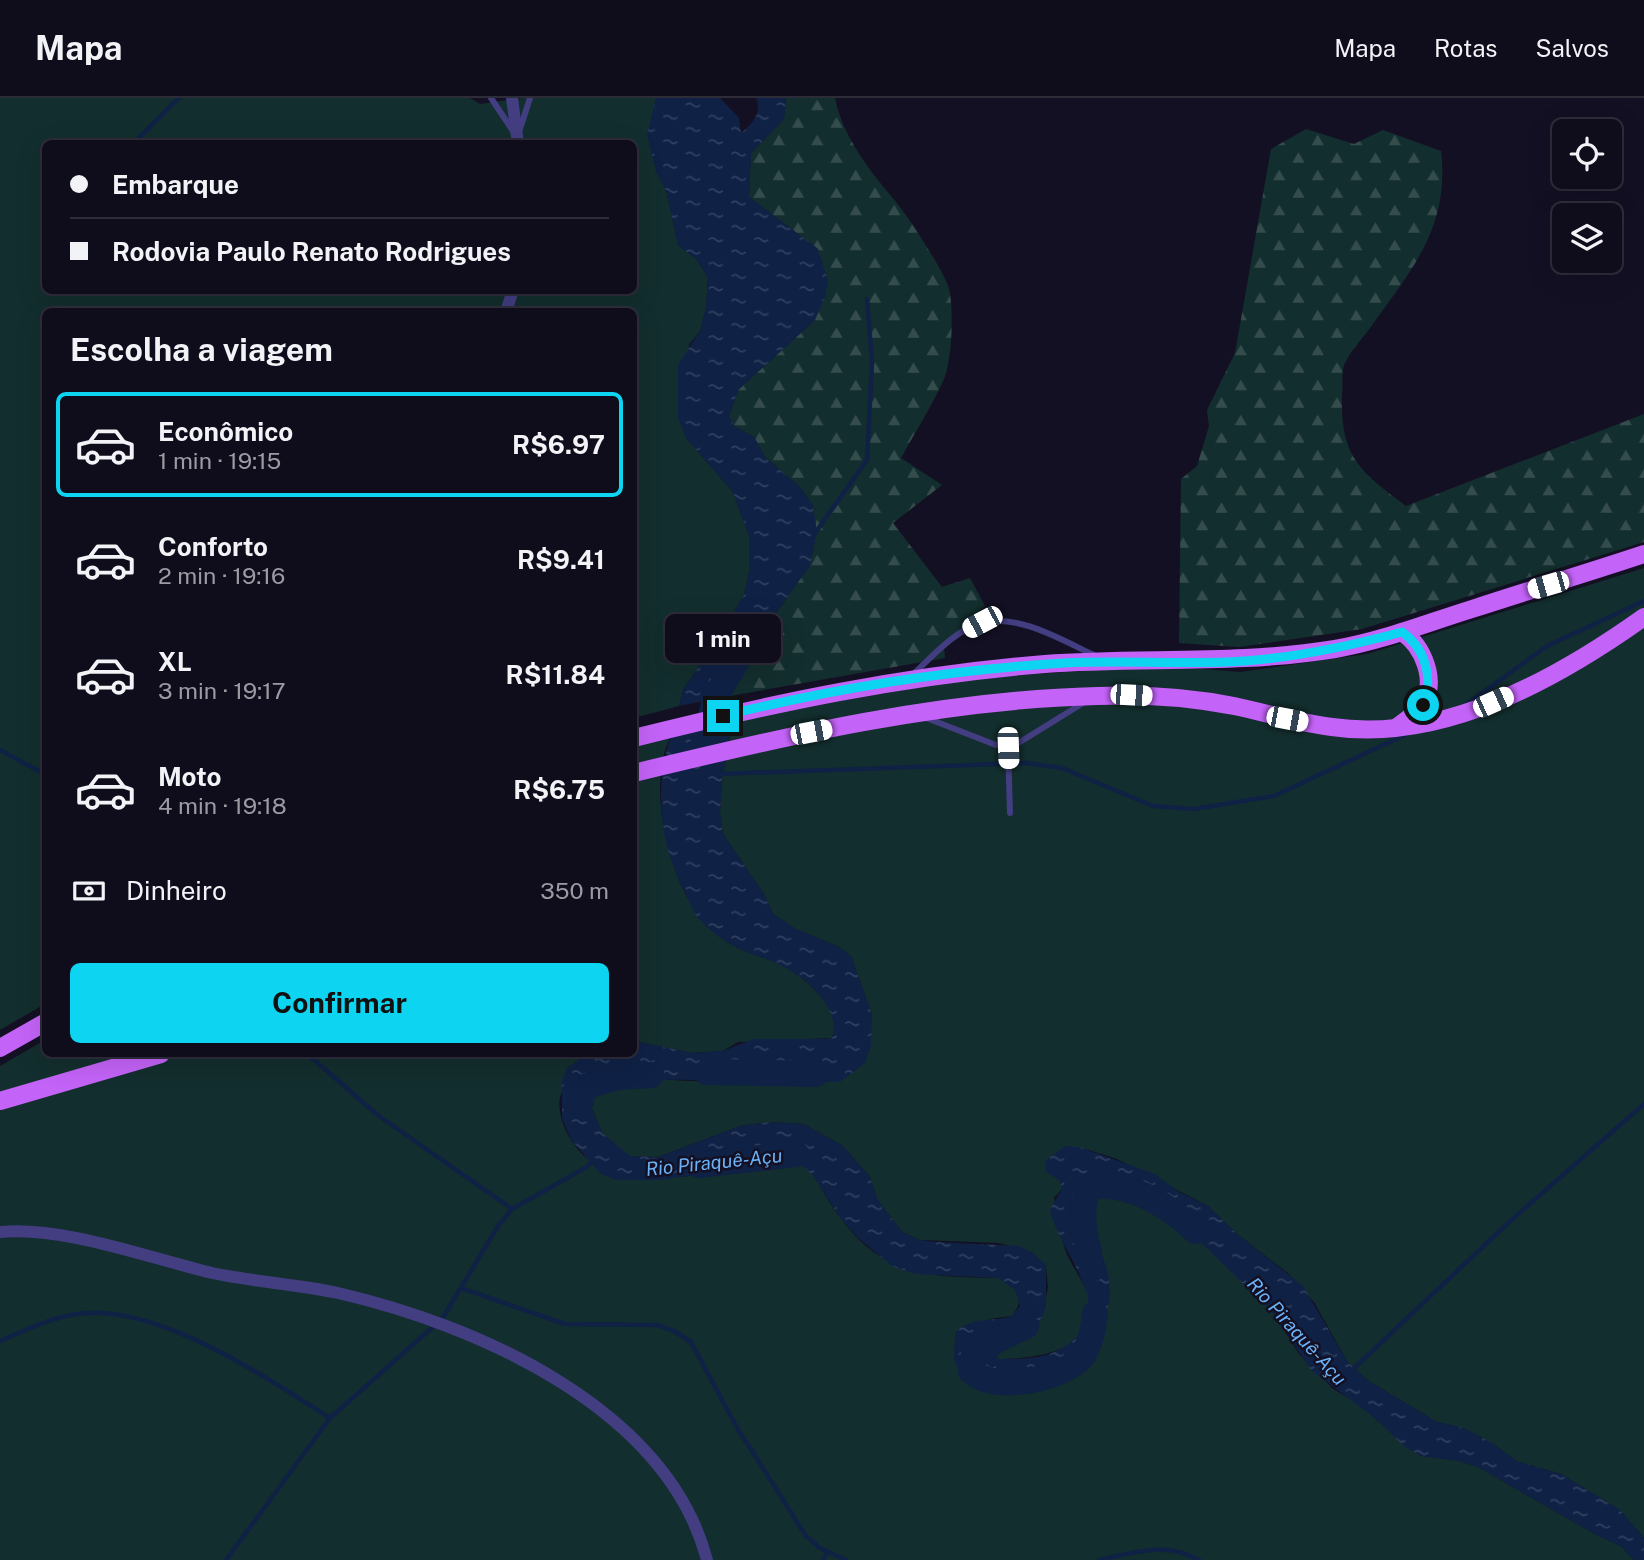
<!DOCTYPE html>
<html lang="pt">
<meta charset="utf-8">
<style>
:root{--surface:#0f0c1b;--page:#181524;--text:#f1f3f6;--muted:#9b9ba3;--line:#2f2c3a;--accent:#0dd5f1}
body{margin:0;font-family:"Public Sans",sans-serif;background:var(--page);color:var(--text);height:100vh;display:flex;flex-direction:column;font-size:26px;white-space:nowrap}
*{box-sizing:border-box;margin:0}
p{font-size:23px;color:var(--muted)}
.icon{flex:none;width:38px;height:38px;fill:none;stroke:currentColor;stroke-width:2;stroke-linecap:round;stroke-linejoin:round}
.map{position:relative;flex:1;overflow:hidden}
.details{position:absolute;left:42px;top:210px;width:595px;height:749px;display:flex;flex-direction:column;background:var(--surface);border-radius:10px;box-shadow:0 7px 28px #0002,0 0 0 2px var(--line)}
.details>*{flex:none}
.hud{position:absolute;left:42px;top:42px;width:595px;height:154px;border-radius:10px;box-shadow:0 7px 28px #0002,0 0 0 2px var(--line);display:grid;align-content:center;height:154px;padding:0 28px;background:var(--surface)}
.fabs{position:absolute;left:1552px;top:21px;display:grid;gap:14px}
.fabs a{display:grid;place-items:center;width:70px;height:70px;border-radius:10px;background:var(--surface);box-shadow:0 7px 28px #0002,0 0 0 2px var(--line);font-size:35px}
.end{position:absolute;width:32px;height:32px;margin:-16px;border:9px solid #0dd5f1;background:#111;box-shadow:0 0 0 4px #111}
.from{border-radius:50%}
.bubble{position:absolute;height:49px;border-radius:10px;background:var(--surface);box-shadow:0 7px 28px #0002,0 0 0 2px var(--line);font-size:23px;font-weight:700;line-height:49px;text-align:center}
.car{position:absolute;width:21px;height:42px;margin:-21px -10px;border-radius:9px;box-shadow:0 0 5px 2px #0007;background:linear-gradient(#fff 24%,#345 0 40%,#fff 0 76%,#345 0 86%,#fff 0)}
.hud b{display:flex;align-items:center;gap:24px;height:66px;font-size:26px}
.hud b+b{border-top:2px solid var(--line)}
.hud i{width:18px;height:18px;background:var(--text)}
ul{padding:0;list-style:none}
li{display:flex;align-items:center;gap:21px;height:105px;margin:0 14px 10px;padding:0 14px;border:4px solid transparent;border-radius:10px}
li div{flex:1}
li b{display:block;font-size:26px}
li em{font-style:normal;font-weight:700}
li.on{border-color:var(--accent)}
li>.icon{width:63px;height:63px;stroke-width:1.5}
h2{padding:0 28px;font-size:32px;line-height:84px}
.pay{display:flex;align-items:center;gap:18px;height:77px;padding:0 28px;font-size:26px}
.pay p{margin-inline-start:auto}
.action{display:flex;gap:14px;margin-top:auto;padding:14px 28px}
.action a{flex:1;height:80px;border-radius:10px;background:var(--accent);color:#111;font-size:28px;font-weight:700;line-height:80px;text-align:center}
header{display:flex;align-items:center;gap:42px;box-sizing:border-box;height:98px;padding:0 35px;background:var(--surface);border-bottom:2px solid var(--line)}
header strong{font-size:33px}
nav{display:flex;gap:38px;margin-inline-start:auto;font-size:24px}
.map>svg:first-child{display:block}
.grass{fill:#132e2e;fill-rule:evenodd}
.forest{fill:url(#forest-firs)}
.water{fill:url(#water-ripples)}
.lines{fill:none;stroke-linecap:round;stroke-linejoin:round}
.stream{stroke:#0f2145;stroke-width:4.5}
.river{stroke:#0f2145;stroke-width:26}
.service{stroke:#423e81;stroke-width:6}
.minor{stroke:#423e81;stroke-width:12}
.primary{stroke:#c363f7;stroke-width:18}
.route{stroke:#0dd5f1;stroke-width:9}
.labels{text-anchor:middle;stroke-width:5;stroke-linejoin:round;paint-order:stroke}
.water-label{font-size:19px;font-style:italic;fill:#6ab2f7;stroke:#141024}
</style>
<header>
<strong>Mapa</strong>
<nav><a>Mapa</a><a>Rotas</a><a>Salvos</a></nav>
</header>
<div class="map">
<svg width="1644" height="1462" viewBox="0 0 1644 1462">
<defs>
<pattern id="forest-firs" width="22" height="20" patternUnits="userSpaceOnUse" patternTransform="scale(1.75)"><rect width="22" height="20" fill="#132e2e"/><path d="M5 1l3.5 6h-7zM16 11l3.5 6h-7z" fill="#354c4d"/></pattern>
<pattern id="water-ripples" width="26" height="14" patternUnits="userSpaceOnUse" patternTransform="scale(1.75)"><rect width="26" height="14" fill="#0f2145"/><path d="M2 4q2-2 4 0t4 0M15 11q2-2 4 0t4 0" fill="none" stroke="#314061"/></pattern>
</defs>
<rect width="100%" height="100%" fill="#141024"/>
<g class="grass">
<path d="M 0,0 L 470,0 L 480,6 L 523,0 L 656,0 L 656,73 L 666,92 L 678,147 L 696,161 L 708,179 L 706,210 L 700,233 L 689,247 L 686,340 L 733,394 L 749,438 L 749,474 L 744,497 L 713,549 L 684,590 L 679,608 L 634,620 L 634,214 L 46,214 L 45,906 L 0,932 ZM 46,46 L 634,46 L 634,192 L 46,192 Z"/>
<path d="M 1644,470 L 1644,1440 L 1620,1412 L 1561,1376 L 1516,1363 L 1489,1343 L 1463,1330 L 1437,1324 L 1367,1282 L 1347,1263 L 1314,1204 L 1289,1176 L 1237,1136 L 1208,1108 L 1117,1061 L 1079,1049 L 1060,1083 L 1062,1091 L 1054,1100 C 1058,1116 1060,1133 1064,1148 C 1069,1167 1085,1182 1089,1202 C 1099,1254 1034,1261 998,1261 L 988,1249 L 990,1244 L 1028,1238 L 1040,1223 L 1048,1190 L 1046,1168 L 1033,1155 L 999,1145 L 920,1142 L 902,1134 L 877,1101 L 870,1079 L 843,1048 L 804,1026 L 769,1024 L 740,1028 L 658,1059 L 629,1058 L 602,1035 L 588,1001 L 595,987 L 605,980 C 639,975 675,986 710,982 C 744,978 756,962 790,978 L 872,917 L 851,858 L 839,849 L 794,830 L 773,816 L 764,796 L 723,736 L 720,715 L 722,683 L 733,622 L 971,580 L 1164,568 L 1240,574 L 1367,556 Z"/>
<path d="M 672,635 C 668,645 663,655 662,666 C 653,722 677,813 727,844 C 743,854 760,858 777,865 C 800,875 828,900 836,924 L 832,940 L 738,944 L 723,953 L 692,955 L 634,943 L 634,645 Z"/>
<path d="M 45,942 L 46,956 L 587,956 C 575,962 564,987 560,1000 C 557,1014 565,1034 573,1045 C 587,1065 595,1065 617,1070 C 650,1079 666,1083 700,1076 C 711,1074 720,1068 730,1064 C 746,1058 777,1055 793,1061 C 811,1066 818,1086 827,1100 C 874,1176 916,1179 998,1180 C 1018,1188 1026,1200 1012,1218 L 989,1221 L 964,1276 L 1033,1275 L 1106,1223 L 1107,1171 L 1078,1126 L 1075,1110 L 1099,1091 L 1123,1085 L 1165,1109 L 1251,1191 L 1274,1216 L 1299,1256 L 1332,1290 L 1355,1304 L 1421,1358 L 1460,1363 L 1478,1369 L 1593,1435 L 1621,1448 L 1634,1462 L 0,1462 L 0,968 Z"/>
</g>
<g class="forest">
<path d="M 786,0 L 835,0 C 843,40 871,74 896,104 C 907,117 946,176 949,191 C 954,211 952,262 944,281 C 932,308 915,334 901,360 L 942,387 L 893,425 L 942,489 L 970,480 L 985,508 L 944,549 L 945,560 L 713,601 L 787,500 L 813,408 L 801,390 L 765,359 L 754,339 L 734,328 L 729,318 L 738,292 L 815,222 L 818,151 L 749,99 L 751,55 L 784,21 Z"/>
<path d="M 1306,31 L 1354,46 L 1383,32 L 1441,53 C 1450,130 1411,172 1370,230 C 1362,241 1351,252 1345,265 C 1341,273 1343,287 1342,296 C 1340,359 1359,373 1406,408 L 1644,316 L 1644,444 L 1362,531 L 1239,549 L 1179,545 L 1181,381 L 1197,368 L 1209,328 L 1207,312 L 1235,255 L 1271,51 Z"/>
</g>
<g class="water">
<path d="M 656,0 L 720,0 L 739,20 L 741,35 C 752,26 763,15 756,0 L 786,0 L 784,21 L 751,55 L 749,99 L 818,151 L 828,183 L 825,199 L 815,222 L 738,292 L 729,318 L 734,328 L 754,339 L 765,359 L 801,390 L 813,408 L 817,434 L 810,468 L 713,601 L 679,608 L 684,590 L 713,549 L 744,497 L 749,474 L 749,438 L 733,394 L 686,340 L 678,320 L 678,267 L 700,233 L 706,210 L 708,179 L 696,161 L 678,147 L 666,92 L 656,73 L 647,37 Z"/>
<path d="M 733,622 L 722,682 L 720,715 L 723,736 L 764,796 L 773,816 L 794,830 L 839,849 L 851,858 L 872,917 L 871,948 L 865,965 L 840,984 L 805,983 L 773,970 L 761,969 L 709,982 L 605,981 L 595,987 L 588,1002 L 602,1035 L 630,1058 L 658,1059 L 740,1028 L 769,1024 L 804,1026 L 843,1048 L 870,1079 L 877,1101 L 902,1134 L 920,1142 L 935,1144 L 1019,1148 L 1033,1155 L 1046,1167 L 1046,1209 L 1040,1223 L 1028,1237 L 990,1244 L 988,1249 L 998,1261 C 1031,1261 1054,1261 1078,1238 C 1112,1204 1057,1150 1050,1111 L 1062,1091 L 1060,1083 L 1045,1073 L 1046,1062 L 1065,1048 L 1079,1049 L 1155,1076 L 1179,1094 L 1208,1108 L 1237,1136 L 1303,1188 L 1347,1263 L 1367,1282 L 1437,1324 L 1463,1330 L 1489,1343 L 1516,1363 L 1561,1376 L 1620,1412 L 1644,1440 L 1644,1462 L 1634,1462 L 1621,1448 L 1593,1435 L 1478,1369 L 1460,1363 L 1421,1358 L 1405,1349 L 1376,1321 L 1311,1272 L 1274,1216 L 1165,1109 L 1123,1085 L 1099,1091 L 1075,1110 C 1074,1134 1102,1149 1107,1171 C 1127,1257 1030,1292 961,1274 L 954,1263 L 955,1235 C 972,1217 991,1225 1012,1218 L 1020,1208 L 1015,1192 L 998,1180 L 915,1176 L 892,1168 L 857,1139 L 841,1121 L 812,1076 L 793,1061 L 753,1060 L 733,1063 L 703,1076 L 659,1082 L 616,1082 L 601,1076 L 571,1042 L 562,1020 L 562,982 L 567,970 L 587,956 L 634,956 L 634,943 L 692,955 L 723,953 L 754,941 L 825,941 L 832,940 C 843,910 802,875 776,865 C 763,859 749,856 736,849 C 722,842 708,831 698,820 C 692,813 690,804 686,796 C 659,746 653,688 672,635 Z"/>
</g>
<g class="lines">
<g class="stream">
<path d="M 140,39 L 179,0"/>
<path d="M 813,438 L 867,362 L 872,265 L 867,201"/>
<path d="M 1464,608 L 1547,548 L 1644,503"/>
<path d="M 0,652 L 46,677"/>
<path d="M 717,676 L 1027,665 L 1062,670 L 1153,708 L 1194,711 L 1274,698 L 1409,635"/>
<path d="M 307,956 L 379,1018 L 512,1111"/>
<path d="M 461,1190 L 565,1226 L 657,1227 L 674,1233 L 691,1244 L 736,1328 L 806,1438 L 820,1450 L 846,1462"/>
<path d="M 0,1243 C 23,1233 46,1222 71,1217 C 150,1200 265,1279 330,1320"/>
<path d="M 1350,1274 L 1507,1126 L 1644,1006"/>
<path d="M 226,1462 L 330,1320 L 442,1221 L 498,1128 L 512,1111 L 585,1070 L 594,1062"/>
<path d="M 823,1462 L 827,1454"/>
<path d="M 1099,1462 C 1133,1455 1167,1443 1199,1462"/>
</g>
<g class="river">
<path d="M 703,647 L 717,596 L 745,549"/>
<path d="M 707,974 L 816,976"/>
<path d="M 581,1003 L 583,989 L 618,979 L 651,977"/>
<path d="M 699,1067 L 796,1056"/>
<path d="M 1092,1171 C 1088,1147 1075,1109 1091,1089 C 1131,1083 1167,1107 1196,1133"/>
<path d="M 1026,1228 L 995,1243 L 973,1260 L 971,1273 C 994,1295 1057,1282 1079,1262 C 1089,1253 1094,1229 1095,1216"/>
</g>
<g class="service">
<path d="M 491,0 L 515,36"/>
<path d="M 520,31 L 530,0"/>
<path d="M 911,578 C 931,560 955,532 981,525 C 1019,515 1063,543 1096,558"/>
<path d="M 924,619 L 996,647 L 1012,649 L 1083,605"/>
<path d="M 1008,650 L 1010,715"/>
</g>
<g class="minor">
<path d="M 512,0 L 518,46"/>
<path d="M 506,214 L 513,192"/>
<path d="M 0,1134 C 64,1128 149,1160 212,1175 C 254,1184 297,1186 338,1195 C 477,1227 667,1310 707,1462"/>
</g>
<g class="primary">
<path d="M 1397,629 C 1405,623 1416,616 1422,607 C 1438,583 1423,548 1402,534"/>
<path d="M 634,640 C 769,606 905,577 1045,566 C 1144,559 1236,567 1335,551 C 1382,543 1427,525 1472,511 C 1530,492 1587,475 1644,456"/>
<path d="M 634,675 C 786,638 939,602 1097,598 C 1143,596 1189,599 1234,608 C 1267,615 1299,625 1332,629 C 1443,645 1557,581 1644,519"/>
<path d="M 0,950 L 46,924"/>
<path d="M 0,1003 L 161,956"/>
</g>
</g>
<g class="lines">
<path class="route" d="M 723,618 C 835,590 949,572 1064,565 C 1124,562 1185,567 1245,563 C 1298,559 1350,548 1402,534 C 1425,550 1434,580 1423,607"/>
</g>
<g class="labels">
<g class="water-label">
<text transform="translate(714 1064) rotate(-6)" y="7">Rio Piraquê-Açu</text>
<text transform="translate(1297 1233) rotate(48)" y="7">Rio Piraquê-Açu</text>
</g>
</g>
</svg>
<div class="fabs">
<a><svg class="icon" aria-label="locate" viewBox="0 0 24 24"><circle cx="12" cy="12" r="6"/><path d="M12 2v4M12 18v4M2 12h4M18 12h4"/></svg></a>
<a><svg class="icon" aria-label="layers" viewBox="0 0 24 24"><path d="M12 4l9 5-9 5-9-5zM3 14l9 5 9-5"/></svg></a>
</div>
<i class="end from" style="left:1423px;top:607px"></i>
<i class="end" style="left:723px;top:618px"></i>
<div class="bubble" style="left:665px;top:516px;width:116px">1 min</div>
<i class="car" style="left:1548px;top:487px;rotate:254deg"></i>
<i class="car" style="left:982px;top:524px;rotate:242deg"></i>
<i class="car" style="left:1131px;top:597px;rotate:93deg"></i>
<i class="car" style="left:1493px;top:604px;rotate:66deg"></i>
<i class="car" style="left:1287px;top:621px;rotate:101deg"></i>
<i class="car" style="left:811px;top:634px;rotate:79deg"></i>
<i class="car" style="left:1008px;top:650px;rotate:178deg"></i>
<div class="hud">
<b><i class="from"></i>Embarque</b>
<b><i></i>Rodovia Paulo Renato Rodrigues</b>
</div>
<section class="details">
<h2>Escolha a viagem</h2>
<ul>
<li class="on"><svg class="icon" aria-label="car" viewBox="0 0 24 24"><path d="M5 17H2v-5l4-1 3-4h7l3 4 3 1v5h-3M9 17h6M6 11h13"/><circle cx="7" cy="17" r="2"/><circle cx="17" cy="17" r="2"/></svg><div><b>Econômico</b><p>1 min · 19:15</p></div><em>R$6.97</em></li>
<li><svg class="icon" aria-label="car" viewBox="0 0 24 24"><path d="M5 17H2v-5l4-1 3-4h7l3 4 3 1v5h-3M9 17h6M6 11h13"/><circle cx="7" cy="17" r="2"/><circle cx="17" cy="17" r="2"/></svg><div><b>Conforto</b><p>2 min · 19:16</p></div><em>R$9.41</em></li>
<li><svg class="icon" aria-label="car" viewBox="0 0 24 24"><path d="M5 17H2v-5l4-1 3-4h7l3 4 3 1v5h-3M9 17h6M6 11h13"/><circle cx="7" cy="17" r="2"/><circle cx="17" cy="17" r="2"/></svg><div><b>XL</b><p>3 min · 19:17</p></div><em>R$11.84</em></li>
<li><svg class="icon" aria-label="car" viewBox="0 0 24 24"><path d="M5 17H2v-5l4-1 3-4h7l3 4 3 1v5h-3M9 17h6M6 11h13"/><circle cx="7" cy="17" r="2"/><circle cx="17" cy="17" r="2"/></svg><div><b>Moto</b><p>4 min · 19:18</p></div><em>R$6.75</em></li>
</ul>
<div class="pay"><svg class="icon" aria-label="cash" viewBox="0 0 24 24"><path d="M3 7h18v10H3z"/><circle cx="12" cy="12" r="2"/></svg>Dinheiro<p>350 m</p></div>
<div class="action"><a>Confirmar</a></div>
</section>
</div>
